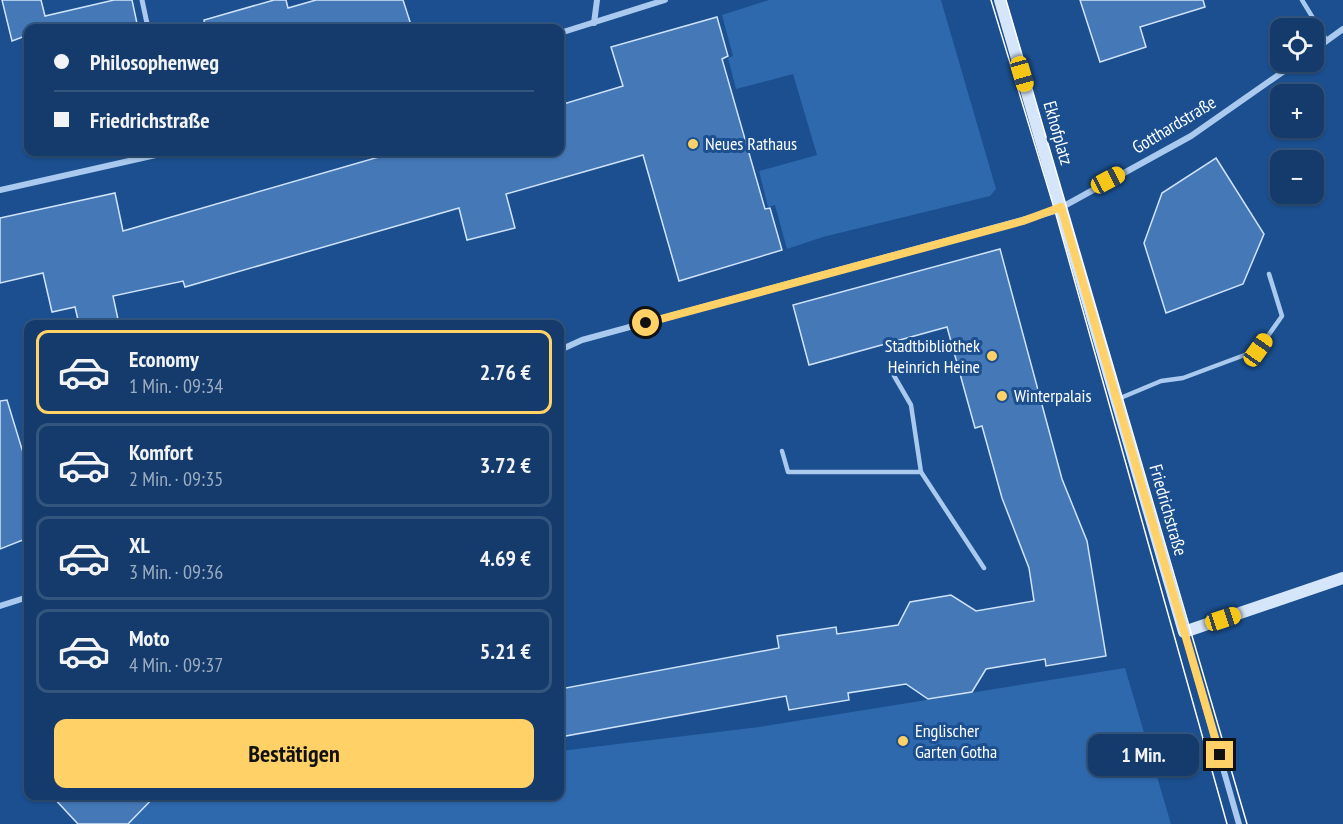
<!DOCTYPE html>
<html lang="de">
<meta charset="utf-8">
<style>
:root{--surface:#143b6b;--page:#214673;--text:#f1f3f6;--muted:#9dadc1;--line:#33557e;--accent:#ffd166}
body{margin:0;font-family:"PT Sans Narrow",sans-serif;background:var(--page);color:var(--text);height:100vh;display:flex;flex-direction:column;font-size:22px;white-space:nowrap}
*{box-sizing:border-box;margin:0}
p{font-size:20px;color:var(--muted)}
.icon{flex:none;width:33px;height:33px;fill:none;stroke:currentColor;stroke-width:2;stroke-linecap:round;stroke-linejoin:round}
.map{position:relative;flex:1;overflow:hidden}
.panel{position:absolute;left:24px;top:320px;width:540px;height:480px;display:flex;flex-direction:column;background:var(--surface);border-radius:12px;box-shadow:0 2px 4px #0004,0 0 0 2px var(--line)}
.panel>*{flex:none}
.guide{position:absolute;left:24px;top:24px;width:540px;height:132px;border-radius:12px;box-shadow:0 2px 4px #0004,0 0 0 2px var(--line);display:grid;align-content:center;height:132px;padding:0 30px;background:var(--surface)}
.buttons{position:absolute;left:1270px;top:18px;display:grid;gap:12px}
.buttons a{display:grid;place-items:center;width:54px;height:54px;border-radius:12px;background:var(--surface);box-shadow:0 2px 4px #0004,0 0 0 2px var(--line);font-size:30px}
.end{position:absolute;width:27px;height:27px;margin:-14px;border:8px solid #ffd166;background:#111;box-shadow:0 0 0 3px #111}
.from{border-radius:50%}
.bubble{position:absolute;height:42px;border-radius:12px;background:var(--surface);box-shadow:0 2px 4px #0004,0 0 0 2px var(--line);font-size:20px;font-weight:600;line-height:42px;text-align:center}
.car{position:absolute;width:18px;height:36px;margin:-18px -9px;border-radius:8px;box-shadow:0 0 4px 2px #0007;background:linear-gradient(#f5c518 24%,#345 0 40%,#f5c518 0 76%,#345 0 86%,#f5c518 0)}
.guide b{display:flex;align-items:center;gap:21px;height:57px;font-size:22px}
.guide b+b{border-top:2px solid var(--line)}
.guide i{width:15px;height:15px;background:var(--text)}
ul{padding:10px 0 0;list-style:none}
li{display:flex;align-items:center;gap:18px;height:84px;margin:0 12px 9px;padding:0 18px;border:3px solid var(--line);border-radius:12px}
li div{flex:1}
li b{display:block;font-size:22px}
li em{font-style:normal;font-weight:600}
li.active{border-color:var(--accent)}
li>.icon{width:54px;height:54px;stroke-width:1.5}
.action{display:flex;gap:12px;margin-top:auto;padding:12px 30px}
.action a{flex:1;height:69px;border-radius:12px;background:var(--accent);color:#111;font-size:24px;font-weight:600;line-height:69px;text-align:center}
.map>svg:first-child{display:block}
.green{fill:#2e69ad}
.building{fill:#4478b7;stroke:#cfe3fa;stroke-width:1.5}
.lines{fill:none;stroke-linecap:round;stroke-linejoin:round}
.service{stroke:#a9c9ee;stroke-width:4.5}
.pedestrian{stroke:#a9c9ee;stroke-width:5}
.minor{stroke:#a9c9ee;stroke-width:6}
.secondary{stroke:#d6e6fa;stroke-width:12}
.tram{stroke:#fff;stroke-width:1.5}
.route{stroke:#ffd166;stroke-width:8}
.poi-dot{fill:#ffd166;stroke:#1b4f8f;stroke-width:2}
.labels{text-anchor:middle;stroke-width:6;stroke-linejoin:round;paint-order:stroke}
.street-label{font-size:18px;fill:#fff;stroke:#1b4f8f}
.poi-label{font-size:18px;fill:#fff;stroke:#1b4f8f;text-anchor:start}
</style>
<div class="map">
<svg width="1343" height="824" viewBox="0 0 1343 824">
<rect width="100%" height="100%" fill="#1b4f8f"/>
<g class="green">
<path d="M 769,0 L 941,0 L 996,189 L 990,196 L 823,237 L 787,249 L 775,205 L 768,207 L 759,171 L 817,155 L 793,74 L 736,89 L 728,58 L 733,56 L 722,15 Z"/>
<path d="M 1125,668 L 1171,824 L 129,824 L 156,795 L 560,795 L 560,751 L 759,727 Z"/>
</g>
<g class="building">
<path d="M 2,0 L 41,0 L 45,16 L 114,0 L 132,0 L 138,28 L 28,28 L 28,35 L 12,41 Z"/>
<path d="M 274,0 L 286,0 L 288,8 L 316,0 L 403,0 L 412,28 L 205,28 L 204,20 Z"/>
<path d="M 1080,0 L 1203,0 L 1205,7 L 1140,27 L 1146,47 L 1100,62 Z"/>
<path d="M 717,17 L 728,56 L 722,59 L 765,209 L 770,208 L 782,250 L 679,281 L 643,155 L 506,194 L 515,228 L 467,240 L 459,208 L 185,287 L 183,281 L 113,296 L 119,324 L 79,324 L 75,307 L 52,312 L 43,273 L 0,283 L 0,218 L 115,193 L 123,231 L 396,152 L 560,152 L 560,105 L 623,86 L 611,47 Z"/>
<path d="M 1216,158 L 1264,234 L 1243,284 L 1166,313 L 1144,243 L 1162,193 Z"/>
<path d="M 1000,249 L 1062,479 L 1087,541 L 1106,656 L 1046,666 L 1045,659 L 986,669 L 972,692 L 928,699 L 906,684 L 848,693 L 849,700 L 789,710 L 786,696 L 560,737 L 560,689 L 779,648 L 777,636 L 836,627 L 837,634 L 898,625 L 910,602 L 951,595 L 976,611 L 1034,601 L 1029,568 L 1002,498 L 982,426 L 975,428 L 947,327 L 809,365 L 793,305 Z"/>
<path d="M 7,400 L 28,469 L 28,538 L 0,549 L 0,401 Z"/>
<path d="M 51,795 L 156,795 L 128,824 L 78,824 Z"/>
</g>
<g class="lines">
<g class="service">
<path d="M 1302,0 L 1327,41"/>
<path d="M 893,374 L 911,405 L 921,472 L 984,568"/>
<path d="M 1118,399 L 1161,381 L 1183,378 L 1258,350 L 1282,316 L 1269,274"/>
<path d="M 782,451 L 788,472 L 921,472"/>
</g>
<path class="pedestrian" d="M 142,0 L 148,28"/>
<g class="minor">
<path d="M 594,23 L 597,0"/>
<path d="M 560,33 L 665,0"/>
<path d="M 1314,50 L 1343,29"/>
<path d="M 0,190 L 169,152"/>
<path d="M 560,350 L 582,340 L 1055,211 L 1191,136 L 1297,62"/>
<path d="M 0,606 L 28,597"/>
<path d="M 1184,632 L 1239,824"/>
</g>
<path class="secondary" d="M 1000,0 L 1184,632 L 1343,578"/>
<g class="tram">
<path d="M 991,0 L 1055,211 L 1227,824"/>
<path d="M 1006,0 L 1247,824"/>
</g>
</g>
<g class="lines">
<path class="route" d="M 646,323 L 1023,221 L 1061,207 L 1220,755"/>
</g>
<g class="poi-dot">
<circle cx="693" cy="144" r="6"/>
<circle cx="992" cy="356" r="6"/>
<circle cx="1002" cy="396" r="6"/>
<circle cx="903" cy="741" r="6"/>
</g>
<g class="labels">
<g class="street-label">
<text transform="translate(1174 125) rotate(-31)" y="6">Gotthardstraße</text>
<text transform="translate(1058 133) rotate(74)" y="6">Ekhofplatz</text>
<text transform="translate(1168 510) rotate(74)" y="6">Friedrichstraße</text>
</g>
<g class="poi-label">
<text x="705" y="150">Neues Rathaus</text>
<text x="980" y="352" text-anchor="end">Stadtbibliothek<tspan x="980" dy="21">Heinrich Heine</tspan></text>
<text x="1014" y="402">Winterpalais</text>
<text x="915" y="737">Englischer<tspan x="915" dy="21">Garten Gotha</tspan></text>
</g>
</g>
</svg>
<div class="buttons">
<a><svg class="icon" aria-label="locate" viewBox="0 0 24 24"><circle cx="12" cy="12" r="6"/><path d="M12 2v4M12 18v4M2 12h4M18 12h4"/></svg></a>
<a>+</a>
<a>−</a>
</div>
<i class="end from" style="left:646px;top:323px"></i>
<i class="end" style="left:1220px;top:755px"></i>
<div class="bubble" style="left:1088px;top:734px;width:111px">1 Min.</div>
<i class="car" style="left:1022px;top:74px;rotate:164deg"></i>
<i class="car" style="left:1108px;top:180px;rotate:62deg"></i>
<i class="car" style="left:1258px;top:350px;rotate:35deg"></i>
<i class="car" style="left:1223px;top:619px;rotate:72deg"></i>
<div class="guide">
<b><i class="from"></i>Philosophenweg</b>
<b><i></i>Friedrichstraße</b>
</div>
<section class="panel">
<ul>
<li class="active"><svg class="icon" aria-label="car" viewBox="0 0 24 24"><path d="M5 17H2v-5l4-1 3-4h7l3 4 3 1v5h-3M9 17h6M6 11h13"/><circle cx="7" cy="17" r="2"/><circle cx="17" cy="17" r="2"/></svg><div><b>Economy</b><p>1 Min. · 09:34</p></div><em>2.76 €</em></li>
<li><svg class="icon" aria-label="car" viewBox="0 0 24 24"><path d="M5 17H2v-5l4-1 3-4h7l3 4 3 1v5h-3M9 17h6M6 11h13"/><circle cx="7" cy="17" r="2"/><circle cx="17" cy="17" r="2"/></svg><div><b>Komfort</b><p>2 Min. · 09:35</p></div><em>3.72 €</em></li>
<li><svg class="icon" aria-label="car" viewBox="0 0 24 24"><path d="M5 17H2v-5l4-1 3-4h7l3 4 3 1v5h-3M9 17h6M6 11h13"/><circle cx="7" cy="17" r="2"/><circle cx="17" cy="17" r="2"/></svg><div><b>XL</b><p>3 Min. · 09:36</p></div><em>4.69 €</em></li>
<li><svg class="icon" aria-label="car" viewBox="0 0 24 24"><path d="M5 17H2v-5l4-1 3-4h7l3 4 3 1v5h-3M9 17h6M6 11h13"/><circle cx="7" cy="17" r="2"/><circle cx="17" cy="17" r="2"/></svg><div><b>Moto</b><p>4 Min. · 09:37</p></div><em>5.21 €</em></li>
</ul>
<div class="action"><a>Bestätigen</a></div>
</section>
</div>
